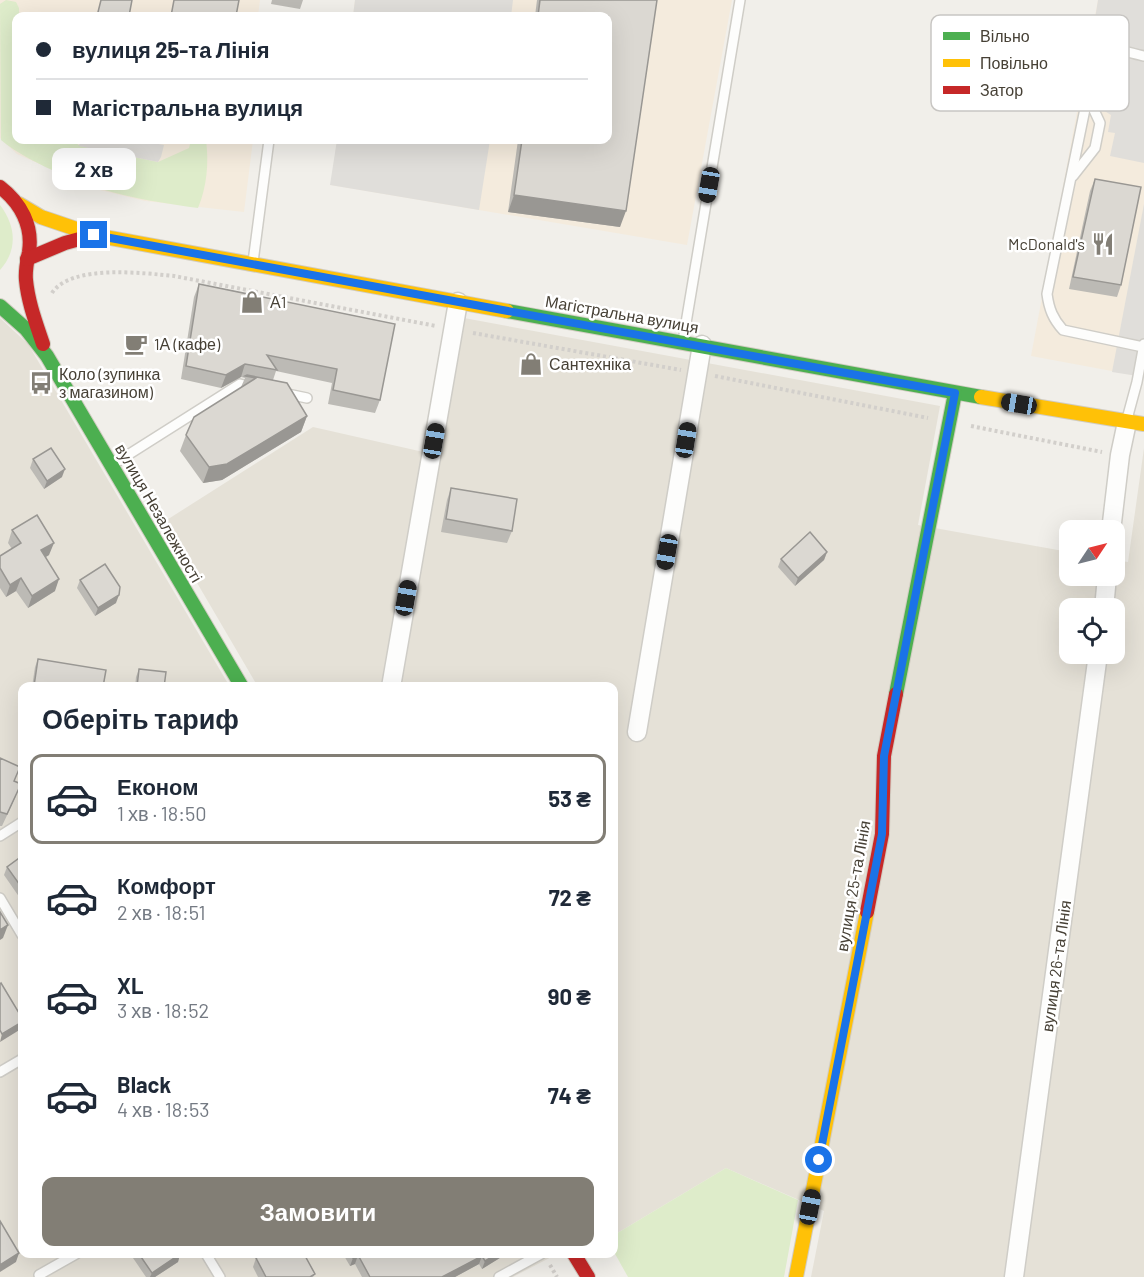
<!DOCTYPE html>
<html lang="uk">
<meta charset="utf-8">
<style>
:root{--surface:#fff;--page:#f6f6f7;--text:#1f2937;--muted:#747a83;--line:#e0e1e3;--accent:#827e75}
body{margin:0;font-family:Barlow,sans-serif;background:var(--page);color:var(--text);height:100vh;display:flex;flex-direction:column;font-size:22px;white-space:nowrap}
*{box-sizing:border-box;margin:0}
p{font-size:20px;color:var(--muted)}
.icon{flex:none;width:33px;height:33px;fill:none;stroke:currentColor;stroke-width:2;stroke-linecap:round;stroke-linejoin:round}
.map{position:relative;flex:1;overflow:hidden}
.sheet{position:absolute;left:18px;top:682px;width:600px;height:576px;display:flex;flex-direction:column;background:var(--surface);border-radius:12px;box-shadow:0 6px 24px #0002}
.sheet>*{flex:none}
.hud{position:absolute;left:12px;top:12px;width:600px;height:132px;border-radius:12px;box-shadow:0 6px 24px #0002;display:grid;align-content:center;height:132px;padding:0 24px;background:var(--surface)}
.needle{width:39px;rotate:55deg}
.fabs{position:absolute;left:1059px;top:520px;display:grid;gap:12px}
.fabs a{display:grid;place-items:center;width:66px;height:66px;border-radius:12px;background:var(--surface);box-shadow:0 6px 24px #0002;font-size:30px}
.end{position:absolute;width:27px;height:27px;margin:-14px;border:8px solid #1a73e8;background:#fff;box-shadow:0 0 0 3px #fff}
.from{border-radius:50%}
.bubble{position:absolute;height:42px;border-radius:12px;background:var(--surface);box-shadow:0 6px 24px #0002;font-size:20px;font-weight:700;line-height:42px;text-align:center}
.car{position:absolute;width:18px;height:36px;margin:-18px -9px;border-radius:8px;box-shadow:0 0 4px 2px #0007;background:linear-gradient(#222 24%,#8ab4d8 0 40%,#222 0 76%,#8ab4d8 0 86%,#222 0)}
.hud b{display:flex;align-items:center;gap:21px;height:57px;font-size:22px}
.hud b+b{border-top:2px solid var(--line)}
.hud i{width:15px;height:15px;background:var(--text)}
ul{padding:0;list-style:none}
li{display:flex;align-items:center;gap:18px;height:90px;margin:0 12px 9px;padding:0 12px;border:3px solid transparent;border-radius:12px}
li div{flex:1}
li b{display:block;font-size:22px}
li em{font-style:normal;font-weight:700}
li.active{border-color:var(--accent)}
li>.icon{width:54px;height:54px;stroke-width:1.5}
h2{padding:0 24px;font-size:27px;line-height:72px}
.cta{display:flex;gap:12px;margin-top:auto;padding:12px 24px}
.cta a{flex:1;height:69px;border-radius:12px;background:var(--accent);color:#fff;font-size:24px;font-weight:700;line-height:69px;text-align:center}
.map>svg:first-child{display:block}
.residential{fill:#e5e1d7;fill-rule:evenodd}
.commercial{fill:#f4ebdd}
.green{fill:#deecca}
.parking{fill:#e0deda}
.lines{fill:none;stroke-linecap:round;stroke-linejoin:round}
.lane-casing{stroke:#cfcdc7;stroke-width:12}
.street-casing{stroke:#cfcdc7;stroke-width:21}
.fast-casing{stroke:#d1ccc1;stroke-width:16}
.slow-casing{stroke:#d1ccc1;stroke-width:16}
.jam-casing{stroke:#d1ccc1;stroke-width:16}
.path{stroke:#d2cfcb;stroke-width:4;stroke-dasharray:3 3;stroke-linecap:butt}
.lane{stroke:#fdfdfc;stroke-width:9}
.street{stroke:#fdfdfc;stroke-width:18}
.fast{stroke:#4caf50;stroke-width:14}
.slow{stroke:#ffc107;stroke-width:14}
.jam{stroke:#c62828;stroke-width:14}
.wall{fill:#bcbab5}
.shaded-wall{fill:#999793}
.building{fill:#dbd8d2;stroke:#999793;stroke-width:1.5}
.route{stroke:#1a73e8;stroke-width:8}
.labels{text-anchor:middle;stroke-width:5;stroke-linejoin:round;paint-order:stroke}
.poi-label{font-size:16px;fill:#474136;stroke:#fff;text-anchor:start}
.street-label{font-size:16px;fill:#474136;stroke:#fff}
.key{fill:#fff;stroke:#c8c6c3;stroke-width:1.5}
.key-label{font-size:16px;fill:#474136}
</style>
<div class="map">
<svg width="1144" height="1277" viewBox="0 0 1144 1277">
<rect width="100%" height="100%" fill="#f1efea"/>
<g class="residential">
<path d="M 0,318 L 28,344 L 230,687 L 22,687 L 22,1254 L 557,1254 L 513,1277 L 0,1277 Z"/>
<path d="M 464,318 L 940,406 L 918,525 L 1069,552 L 1070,576 L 1114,576 L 1115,560 L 1128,562 L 1144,448 L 1144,1277 L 811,1277 L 824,1211 L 726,1168 L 614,1235 L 614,687 L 258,687 L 162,523 L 313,427 L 441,456 ZM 1070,609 L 1114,609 L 1114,654 L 1070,654 Z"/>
</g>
<g class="commercial">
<path d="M 0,0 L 260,0 L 258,16 L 16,16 L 16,140 L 253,140 L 244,212 L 145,201 L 96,189 L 17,154 L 0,138 Z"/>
<path d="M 355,0 L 732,0 L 687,245 L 331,185 L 337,140 L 608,140 L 608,16 L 353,16 Z"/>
<path d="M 1098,0 L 1144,0 L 1144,377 L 1031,356 Z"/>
</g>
<g class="green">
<path d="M 6,0 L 16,2 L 19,8 L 19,16 L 16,16 L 16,140 L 72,140 L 80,146 L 158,162 L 189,148 L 191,140 L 206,140 C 209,162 207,187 198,208 C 146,201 100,193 52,170 C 33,161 17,153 1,140 L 0,4 Z"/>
<path d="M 0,205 C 16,226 18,250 0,270 Z"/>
<path d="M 726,1168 L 798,1200 L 784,1277 L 628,1277 L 614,1252 L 614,1235 Z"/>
</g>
<g class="parking">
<path d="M 355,0 L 513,0 L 511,16 L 353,16 Z"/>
<path d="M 1098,0 L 1144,0 L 1144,163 L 1110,156 L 1115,133 L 1108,132 L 1111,115 L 1103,110 L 1093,96 L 1100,63 L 1090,50 Z"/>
<path d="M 81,140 L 137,140 L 164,145 L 161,157 L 158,162 L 79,146 Z"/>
<path d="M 337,140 L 490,140 L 479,210 L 330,185 Z"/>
<path d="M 1144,204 L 1144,377 L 1112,372 Z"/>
</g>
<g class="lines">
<g class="lane-casing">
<g id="lane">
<path d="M 1073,176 L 1095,148 L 1100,123 L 1088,97"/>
<path d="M 253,262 L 269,140"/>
<path d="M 683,341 L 740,0"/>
<path d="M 1143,347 L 1063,330 C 1053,319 1049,309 1047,294 L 1094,65 C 1104,41 1124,52 1144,56"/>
<path d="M 283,393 L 307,398"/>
<path d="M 1127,419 L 1137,382 L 1144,344"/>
<path d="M 112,465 L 240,384 L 252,387"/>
<path d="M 0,836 L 22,822"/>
<path d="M 0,898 L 22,935"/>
<path d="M 0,1072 L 22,1059"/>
<path d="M 206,1254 L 220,1277"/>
<path d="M 39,1275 L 76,1254"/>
<path d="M 499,1277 L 541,1254"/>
</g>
</g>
<g class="street-casing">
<g id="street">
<path d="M 1111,531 L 1120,455 L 1127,422"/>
<path d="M 1104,609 L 1107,576"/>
<path d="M 391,687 L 458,302"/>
<path d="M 637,732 L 702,345"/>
<path d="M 1014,1277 L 1098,654"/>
</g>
</g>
<g class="fast-casing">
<g id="fast">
<path d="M 0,306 L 26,329 L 47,356 L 242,687"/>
<path d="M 507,311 L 981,397"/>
<path d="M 896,694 L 955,393"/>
</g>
</g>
<g class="slow-casing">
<g id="slow">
<path d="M 19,204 L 41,217 L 94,235 L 507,311"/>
<path d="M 981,397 L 1144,424"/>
<path d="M 796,1277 L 867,912"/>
</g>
</g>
<g class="jam-casing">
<g id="jam">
<path d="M 0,187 C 21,203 33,226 29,252 C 27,262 25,270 26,280 C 28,302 36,323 43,344"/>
<path d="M 27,259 L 65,243 L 94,235"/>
<path d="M 867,912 L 882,834 L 884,756 L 896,694"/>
<path d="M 574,1254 L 588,1277"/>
</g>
</g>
<g class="path">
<path d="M 52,293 C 71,264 143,273 174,276 L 436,326"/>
<path d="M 473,333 L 681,370"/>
<path d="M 715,376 L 928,418"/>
<path d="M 971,426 L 1102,452"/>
<path d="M 550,1265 L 557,1277"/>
</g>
<use href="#lane" class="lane"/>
<use href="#street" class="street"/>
<use href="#fast" class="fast"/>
<use href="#slow" class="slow"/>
<use href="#jam" class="jam"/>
</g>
<g class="wall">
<path d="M 272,0 L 303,0 L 300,9 L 271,4 Z"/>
<path d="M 537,0 L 657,0 L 620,227 L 508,212 L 518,140 L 608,140 L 608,16 L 535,16 Z"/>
<path d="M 1095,179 L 1121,285 L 1117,297 L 1069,289 L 1090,191 Z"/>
<path d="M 199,284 L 395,324 L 380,400 L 375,413 L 328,404 L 332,383 L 276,371 L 273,380 L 307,416 L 301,432 L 222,480 L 203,483 L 180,451 L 186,435 L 241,387 L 245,378 L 241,377 L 221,388 L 181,379 L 194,297 Z"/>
<path d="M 33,459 L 62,477 L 44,489 L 30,468 Z"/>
<path d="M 451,488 L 512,531 L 507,543 L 441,532 L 447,500 Z"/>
<path d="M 12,530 L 49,555 L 46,557 L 55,591 L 28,608 L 16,591 L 6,597 L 0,588 L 0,556 L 12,549 L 8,543 Z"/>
<path d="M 827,552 L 824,560 L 795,586 L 778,567 L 781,559 Z"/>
<path d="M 80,580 L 116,603 L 95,616 L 77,588 Z"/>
<path d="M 38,659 L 103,687 L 32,687 L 35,667 Z"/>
<path d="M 139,669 L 164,687 L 135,687 L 136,677 Z"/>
<path d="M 0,758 L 15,781 L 16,796 L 2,826 L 0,826 Z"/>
<path d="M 22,856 L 22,901 L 4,875 L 7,867 Z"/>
<path d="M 135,1254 L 180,1254 L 178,1262 L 155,1277 L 146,1277 L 133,1258 Z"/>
<path d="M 343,1254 L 504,1254 L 503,1256 L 482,1269 L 479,1264 L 455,1277 L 362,1277 L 355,1264 L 350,1266 Z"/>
<path d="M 256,1258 L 315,1274 L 313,1277 L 258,1277 L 253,1267 Z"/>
</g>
<g class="shaded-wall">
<path d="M 514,195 L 626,211 L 620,227 L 508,212 Z"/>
<path d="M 245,364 L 241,377 L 221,388 L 226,375 Z"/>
<path d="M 307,416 L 301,432 L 222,480 L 203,483 L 209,467 Z"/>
<path d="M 65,469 L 62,477 L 44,489 L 47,481 Z"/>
<path d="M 54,543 L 49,555 L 37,562 L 41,550 Z"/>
<path d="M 827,552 L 824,560 L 795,586 L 798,578 Z"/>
<path d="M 21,578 L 16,591 L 6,597 L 10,585 Z"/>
<path d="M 59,579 L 55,591 L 28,608 L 32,596 Z"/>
<path d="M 119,595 L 116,603 L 95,616 L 98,608 Z"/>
<path d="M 8,925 L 3,938 L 0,940 L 0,930 Z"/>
<path d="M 22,1022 L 21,1029 L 0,1042 L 2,1034 Z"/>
<path d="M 19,1253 L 16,1262 L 0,1272 L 0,1265 Z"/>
<path d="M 180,1254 L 178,1262 L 155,1277 L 150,1277 L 152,1273 Z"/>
<path d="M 497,1254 L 504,1254 L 503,1256 L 482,1269 L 485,1261 Z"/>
<path d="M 358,1255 L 355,1264 L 350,1266 L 353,1258 Z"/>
<path d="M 482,1256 L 479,1264 L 455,1277 L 442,1277 Z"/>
</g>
<g class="building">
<path d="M 101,0 L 132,0 L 129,16 L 97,16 Z"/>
<path d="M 174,0 L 239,0 L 236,16 L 171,16 Z"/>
<path d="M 540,0 L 657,0 L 626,211 L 514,195 L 522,140 L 608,140 L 608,16 L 538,16 Z"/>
<path d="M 1095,179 L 1141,187 L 1121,285 L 1073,277 Z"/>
<path d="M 199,284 L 395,324 L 380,400 L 333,390 L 337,369 L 267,355 L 277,370 L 245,364 L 226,375 L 186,366 Z"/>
<path d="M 247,375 L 287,383 L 307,416 L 227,464 L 209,467 L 186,435 L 194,417 L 256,378 L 245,376 Z"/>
<path d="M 51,448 L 65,469 L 47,481 L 33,459 Z"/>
<path d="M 451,488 L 517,499 L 512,531 L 446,519 Z"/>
<path d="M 37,515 L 54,543 L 41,550 L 59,579 L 32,596 L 21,578 L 10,585 L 0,568 L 0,556 L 21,543 L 12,530 Z"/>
<path d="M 810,532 L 827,552 L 798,578 L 781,559 Z"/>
<path d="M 105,564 L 120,587 L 119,595 L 98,608 L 80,580 Z"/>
<path d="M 38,659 L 106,670 L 103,687 L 34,686 Z"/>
<path d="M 139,669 L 166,672 L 164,687 L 137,687 Z"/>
<path d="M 0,758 L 20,767 L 14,781 L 21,784 L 7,814 L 0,812 Z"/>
<path d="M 22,856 L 22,888 L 7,867 Z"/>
<path d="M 0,912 L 8,925 L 0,930 Z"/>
<path d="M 1,983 L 22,1018 L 22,1022 L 2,1034 L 0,1030 L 0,984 Z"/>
<path d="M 0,1221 L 19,1253 L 0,1265 Z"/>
<path d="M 139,1254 L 180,1254 L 152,1273 Z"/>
<path d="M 263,1254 L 304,1254 L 315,1274 L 310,1277 L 266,1277 L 256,1258 Z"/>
<path d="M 351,1254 L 497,1254 L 485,1261 L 482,1256 L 442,1277 L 370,1277 L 358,1255 L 353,1258 Z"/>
</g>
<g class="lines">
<path class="route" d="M 94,235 L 955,393 L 884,756 L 882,834 L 819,1160"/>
</g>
<defs>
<g id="restaurant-bare" transform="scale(1.8)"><path d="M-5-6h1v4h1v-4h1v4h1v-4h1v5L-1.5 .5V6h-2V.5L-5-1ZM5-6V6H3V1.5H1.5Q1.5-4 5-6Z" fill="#827e75" stroke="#fff" stroke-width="2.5" paint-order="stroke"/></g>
<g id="shop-bare" transform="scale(1.8)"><path d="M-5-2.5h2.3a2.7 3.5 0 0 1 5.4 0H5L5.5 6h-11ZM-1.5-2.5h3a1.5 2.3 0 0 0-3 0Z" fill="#827e75" stroke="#fff" stroke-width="2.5" paint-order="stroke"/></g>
<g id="cafe-bare" transform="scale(1.8)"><path d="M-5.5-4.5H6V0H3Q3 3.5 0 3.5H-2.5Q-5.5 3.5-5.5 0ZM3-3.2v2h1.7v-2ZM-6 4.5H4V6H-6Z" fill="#827e75" stroke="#fff" stroke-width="2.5" paint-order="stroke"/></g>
<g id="bus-bare" transform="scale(1.8)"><path d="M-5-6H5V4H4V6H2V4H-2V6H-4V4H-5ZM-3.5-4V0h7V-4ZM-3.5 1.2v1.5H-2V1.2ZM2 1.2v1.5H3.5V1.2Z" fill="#827e75" stroke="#fff" stroke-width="2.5" paint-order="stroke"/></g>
</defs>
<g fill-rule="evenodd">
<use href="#restaurant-bare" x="1103" y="244"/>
<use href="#shop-bare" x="252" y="302"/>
<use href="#cafe-bare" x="136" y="344"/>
<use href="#shop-bare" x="531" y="364"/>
<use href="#bus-bare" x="41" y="383"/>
</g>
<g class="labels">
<g class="poi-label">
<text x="1085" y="250" text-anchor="end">McDonald's</text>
<text x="270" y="308">А1</text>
<text x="154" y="350">1А (кафе)</text>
<text x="549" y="370">Сантехніка</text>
<text x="59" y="380">Коло (зупинка<tspan x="59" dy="18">з магазином)</tspan></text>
</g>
<g class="street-label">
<text transform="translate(622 314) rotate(10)" y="6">Магістральна вулиця</text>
<text transform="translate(159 513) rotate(60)" y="6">вулиця Незалежності</text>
<text transform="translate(853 886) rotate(-80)" y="6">вулиця 25-та Лінія</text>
<text transform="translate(1056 966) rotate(-82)" y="6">вулиця 26-та Лінія</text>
</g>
</g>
<rect x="931" y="15" width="198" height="96" rx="9" class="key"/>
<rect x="943" y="32" width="27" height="8" fill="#4caf50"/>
<rect x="943" y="59" width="27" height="8" fill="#ffc107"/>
<rect x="943" y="86" width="27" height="8" fill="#c62828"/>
<g class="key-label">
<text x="980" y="42">Вільно</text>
<text x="980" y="69">Повільно</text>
<text x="980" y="96">Затор</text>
</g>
</svg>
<div class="fabs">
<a><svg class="needle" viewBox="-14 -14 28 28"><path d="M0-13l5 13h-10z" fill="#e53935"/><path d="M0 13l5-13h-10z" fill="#747a83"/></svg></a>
<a><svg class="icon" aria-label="locate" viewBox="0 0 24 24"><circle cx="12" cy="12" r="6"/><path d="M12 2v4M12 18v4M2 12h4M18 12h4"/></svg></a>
</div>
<i class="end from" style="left:819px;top:1160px"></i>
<i class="end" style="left:94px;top:235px"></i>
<div class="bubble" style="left:52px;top:148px;width:84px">2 хв</div>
<i class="car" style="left:709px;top:185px;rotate:190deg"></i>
<i class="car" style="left:1019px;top:404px;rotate:280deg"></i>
<i class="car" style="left:686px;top:440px;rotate:9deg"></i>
<i class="car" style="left:434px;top:441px;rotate:10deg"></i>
<i class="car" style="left:667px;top:552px;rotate:190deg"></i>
<i class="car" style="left:406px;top:598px;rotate:10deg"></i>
<i class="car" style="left:810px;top:1207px;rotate:11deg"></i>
<div class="hud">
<b><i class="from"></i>вулиця 25-та Лінія</b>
<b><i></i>Магістральна вулиця</b>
</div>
<section class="sheet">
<h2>Оберіть тариф</h2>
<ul>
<li class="active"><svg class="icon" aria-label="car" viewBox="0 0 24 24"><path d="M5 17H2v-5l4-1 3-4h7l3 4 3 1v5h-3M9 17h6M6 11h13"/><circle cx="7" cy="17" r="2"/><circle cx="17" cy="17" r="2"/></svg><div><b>Економ</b><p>1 хв · 18:50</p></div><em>53 ₴</em></li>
<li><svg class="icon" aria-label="car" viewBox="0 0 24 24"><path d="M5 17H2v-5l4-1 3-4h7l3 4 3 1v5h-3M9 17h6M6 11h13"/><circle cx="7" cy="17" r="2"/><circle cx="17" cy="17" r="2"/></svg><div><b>Комфорт</b><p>2 хв · 18:51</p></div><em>72 ₴</em></li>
<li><svg class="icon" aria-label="car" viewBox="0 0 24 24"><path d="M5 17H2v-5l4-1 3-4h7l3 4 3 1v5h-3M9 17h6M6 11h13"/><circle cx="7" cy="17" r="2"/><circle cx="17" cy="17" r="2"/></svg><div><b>XL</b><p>3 хв · 18:52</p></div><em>90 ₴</em></li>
<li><svg class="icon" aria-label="car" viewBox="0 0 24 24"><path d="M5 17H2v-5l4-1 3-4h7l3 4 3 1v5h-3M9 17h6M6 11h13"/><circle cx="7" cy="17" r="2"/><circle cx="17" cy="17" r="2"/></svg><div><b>Black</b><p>4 хв · 18:53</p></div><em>74 ₴</em></li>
</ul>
<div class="cta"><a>Замовити</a></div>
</section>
</div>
